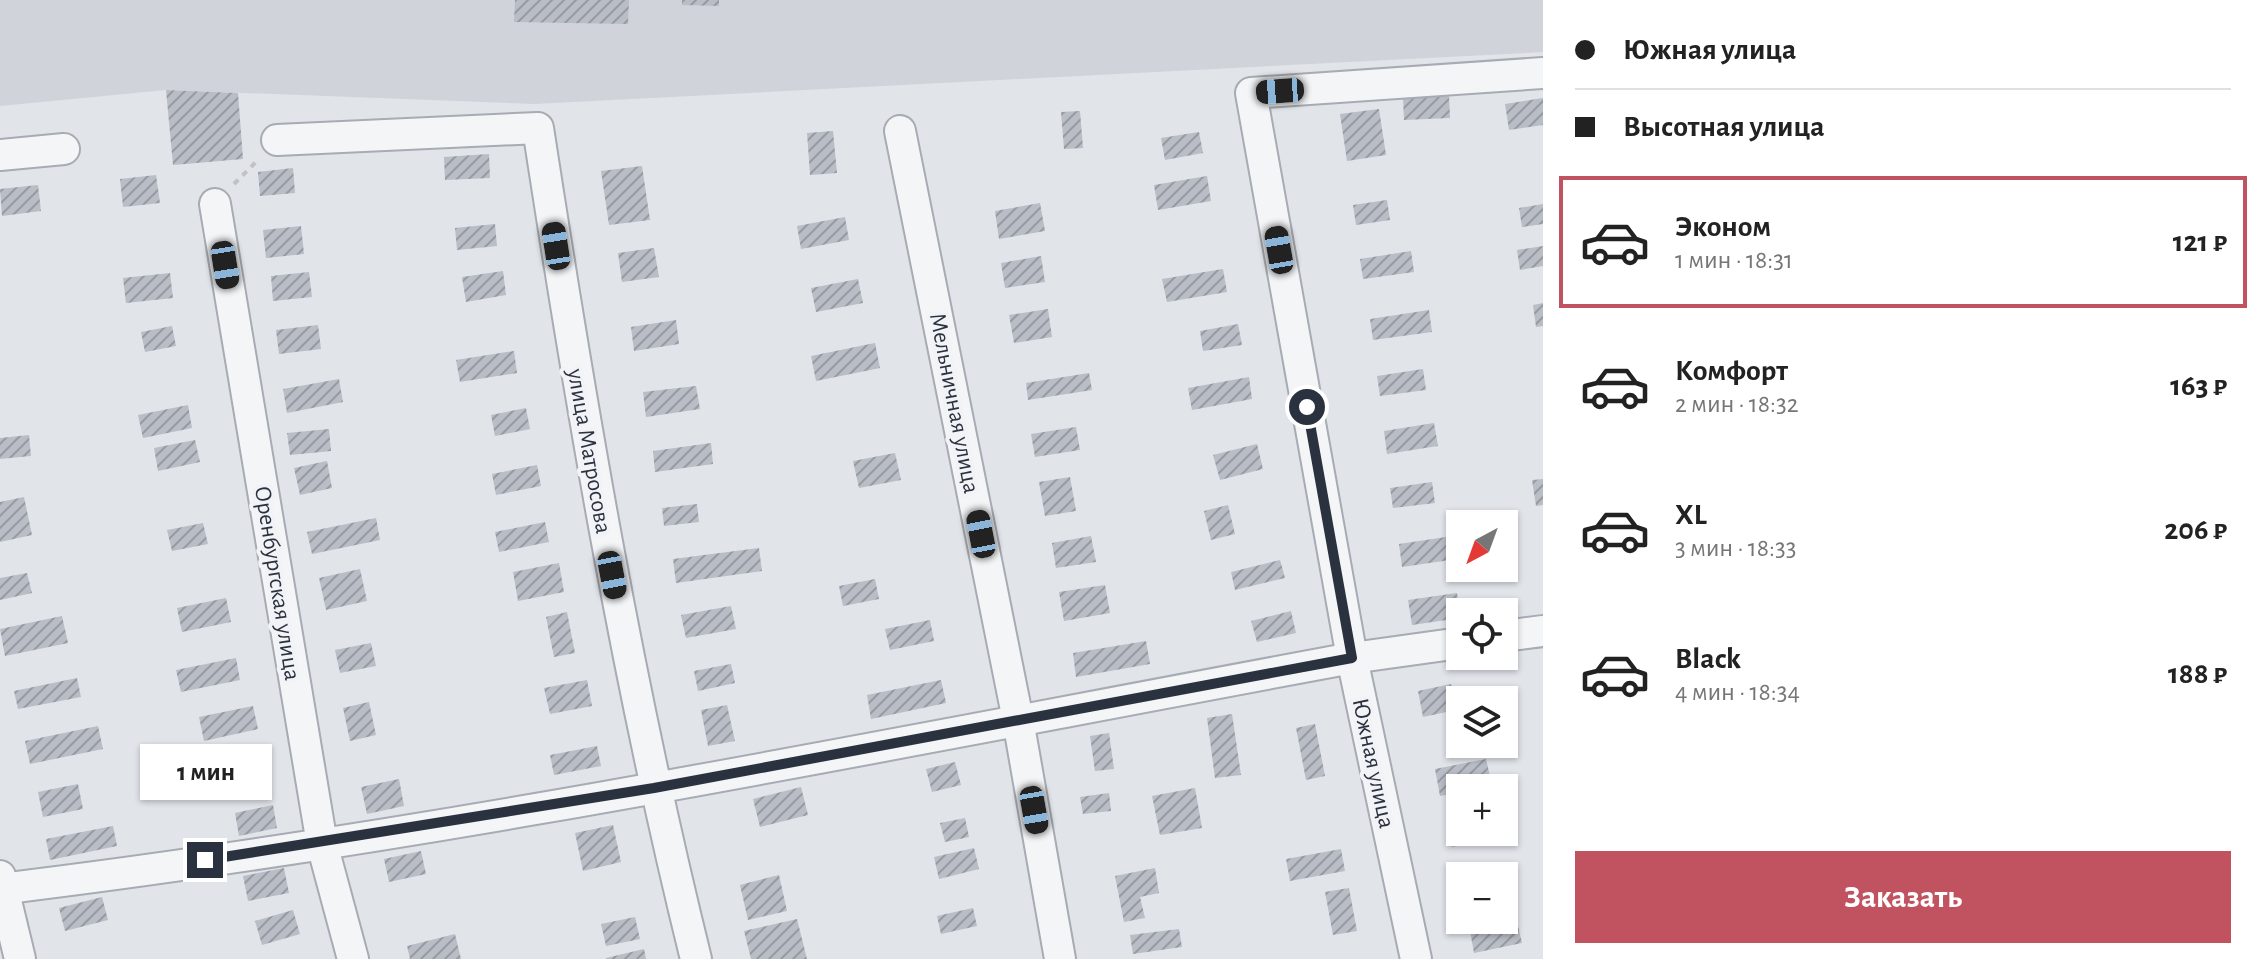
<!DOCTYPE html>
<html lang="ru">
<meta charset="utf-8">
<style>
:root{--surface:#fff;--page:#f6f6f6;--text:#222;--muted:#767676;--line:#e0e0e0;--accent:#c15361}
body{margin:0;font-family:"Alegreya Sans",sans-serif;background:var(--page);color:var(--text);height:100vh;display:flex;flex-direction:column;font-size:30px;white-space:nowrap}
*{box-sizing:border-box;margin:0}
p{font-size:26px;color:var(--muted)}
.icon{flex:none;width:44px;height:44px;fill:none;stroke:currentColor;stroke-width:2;stroke-linecap:round;stroke-linejoin:round}
.map{position:relative;flex:1;overflow:hidden}
.details{display:flex;flex-direction:column;background:var(--surface);width:720px}
.details>*{flex:none}
.banner{display:grid;align-content:center;height:176px;padding:0 32px;background:var(--surface)}
.needle{width:52px;rotate:221deg}
.tools{position:absolute;left:1446px;top:510px;display:grid;gap:16px}
.tools a{display:grid;place-items:center;width:72px;height:72px;border-radius:0px;background:var(--surface);box-shadow:0 2px 6px #0004;font-size:40px}
.end{position:absolute;width:36px;height:36px;margin:-18px;border:10px solid #2b323f;background:#fff;box-shadow:0 0 0 4px #fff}
.from{border-radius:50%}
.bubble{position:absolute;height:56px;border-radius:0px;background:var(--surface);box-shadow:0 2px 6px #0004;font-size:26px;font-weight:700;line-height:56px;text-align:center}
.car{position:absolute;width:24px;height:48px;margin:-24px -12px;border-radius:10px;box-shadow:0 0 6px 2px #0007;background:linear-gradient(#222 24%,#8ab4d8 0 40%,#222 0 76%,#8ab4d8 0 86%,#222 0)}
.banner b{display:flex;align-items:center;gap:28px;height:76px;font-size:30px}
.banner b+b{border-top:2px solid var(--line)}
.banner i{width:20px;height:20px;background:var(--text)}
ul{padding:0;list-style:none}
li{display:flex;align-items:center;gap:24px;height:132px;margin:0 16px 12px;padding:0 16px;border:4px solid transparent;border-radius:0px}
li div{flex:1}
li b{display:block;font-size:30px}
li em{font-style:normal;font-weight:700}
li.selected{border-color:var(--accent)}
li>.icon{width:72px;height:72px;stroke-width:1.5}
.cta{display:flex;gap:16px;margin-top:auto;padding:16px 32px}
.cta a{flex:1;height:92px;border-radius:0px;background:var(--accent);color:#fff;font-size:32px;font-weight:700;line-height:92px;text-align:center}
main{display:flex;flex:1;min-height:0}
.map>svg:first-child{display:block}
.built{fill:#d0d3da}
.building{fill:url(#building-hatch)}
.lines{fill:none;stroke-linecap:round;stroke-linejoin:round}
.minor-casing{stroke:#a7abb3;stroke-width:34}
.path{stroke:#c0c2c7;stroke-width:4;stroke-dasharray:6 6;stroke-linecap:butt}
.minor{stroke:#f4f5f7;stroke-width:30}
.route{stroke:#2b323f;stroke-width:10}
.labels{text-anchor:middle;stroke-width:8;stroke-linejoin:round;paint-order:stroke}
.street-label{font-size:24px;fill:#2b323f;stroke:#f1f3f6}
</style>
<main>
<div class="map">
<svg width="1543" height="959" viewBox="0 0 1543 959">
<defs>
<pattern id="building-hatch" width="6" height="6" patternUnits="userSpaceOnUse" patternTransform="scale(2)"><rect width="6" height="6" fill="#b9bdc5"/><path d="M-1 1l2-2M0 6l6-6M5 7l2-2" fill="none" stroke="#979aa1"/></pattern>
</defs>
<rect width="100%" height="100%" fill="#e1e4e9"/>
<path class="built" d="M 0,0 L 1543,0 L 1543,52 L 534,104 L 166,90 L 0,106 Z"/>
<g class="building">
<path d="M 515,0 L 629,0 L 628,24 L 514,22 Z"/>
<path d="M 682,0 L 719,0 L 719,6 L 682,5 Z"/>
<path d="M 166,90 L 238,93 L 243,159 L 173,165 Z"/>
<path d="M 1449,95 L 1450,118 L 1404,120 L 1403,97 Z"/>
<path d="M 1543,98 L 1543,125 L 1509,130 L 1505,104 Z"/>
<path d="M 1379,109 L 1386,155 L 1347,161 L 1340,114 Z"/>
<path d="M 1080,111 L 1083,148 L 1064,149 L 1061,112 Z"/>
<path d="M 833,131 L 837,173 L 810,175 L 807,133 Z"/>
<path d="M 1199,132 L 1203,153 L 1165,160 L 1161,138 Z"/>
<path d="M 489,154 L 490,178 L 445,180 L 444,157 Z"/>
<path d="M 642,166 L 650,220 L 609,225 L 601,171 Z"/>
<path d="M 293,168 L 295,193 L 260,196 L 258,172 Z"/>
<path d="M 156,175 L 160,203 L 123,207 L 120,179 Z"/>
<path d="M 1207,176 L 1211,201 L 1158,210 L 1154,185 Z"/>
<path d="M 38,185 L 41,211 L 2,216 L 0,189 Z"/>
<path d="M 1387,200 L 1390,220 L 1356,225 L 1353,205 Z"/>
<path d="M 1040,203 L 1045,231 L 999,239 L 995,211 Z"/>
<path d="M 1543,204 L 1543,224 L 1522,227 L 1519,208 Z"/>
<path d="M 845,217 L 849,240 L 801,249 L 797,226 Z"/>
<path d="M 495,224 L 497,246 L 457,250 L 455,228 Z"/>
<path d="M 301,226 L 304,254 L 266,258 L 263,230 Z"/>
<path d="M 1543,246 L 1543,266 L 1520,270 L 1517,250 Z"/>
<path d="M 654,248 L 659,277 L 622,282 L 618,253 Z"/>
<path d="M 1411,251 L 1414,272 L 1363,279 L 1360,259 Z"/>
<path d="M 1041,256 L 1045,282 L 1005,288 L 1001,263 Z"/>
<path d="M 1223,269 L 1227,292 L 1167,302 L 1162,279 Z"/>
<path d="M 503,271 L 506,295 L 466,302 L 462,277 Z"/>
<path d="M 309,272 L 312,297 L 273,301 L 271,276 Z"/>
<path d="M 170,273 L 173,298 L 126,303 L 123,278 Z"/>
<path d="M 858,279 L 863,303 L 816,312 L 811,288 Z"/>
<path d="M 1543,303 L 1543,326 L 1536,327 L 1533,305 Z"/>
<path d="M 1048,309 L 1052,337 L 1014,343 L 1009,315 Z"/>
<path d="M 1429,310 L 1432,332 L 1373,340 L 1370,319 Z"/>
<path d="M 676,320 L 679,344 L 634,351 L 631,327 Z"/>
<path d="M 1238,324 L 1242,345 L 1203,351 L 1200,331 Z"/>
<path d="M 318,325 L 321,349 L 279,354 L 276,330 Z"/>
<path d="M 172,326 L 176,346 L 145,352 L 141,332 Z"/>
<path d="M 875,343 L 880,368 L 816,381 L 811,356 Z"/>
<path d="M 514,351 L 517,373 L 460,382 L 456,360 Z"/>
<path d="M 1423,369 L 1426,390 L 1380,396 L 1377,376 Z"/>
<path d="M 1089,373 L 1092,390 L 1028,400 L 1026,383 Z"/>
<path d="M 1249,377 L 1252,399 L 1192,410 L 1188,388 Z"/>
<path d="M 339,379 L 343,402 L 287,413 L 283,389 Z"/>
<path d="M 696,386 L 700,409 L 646,417 L 643,392 Z"/>
<path d="M 188,405 L 192,428 L 143,438 L 138,415 Z"/>
<path d="M 526,408 L 530,429 L 495,436 L 491,415 Z"/>
<path d="M 1434,423 L 1438,446 L 1387,454 L 1384,431 Z"/>
<path d="M 1076,427 L 1080,450 L 1035,457 L 1031,434 Z"/>
<path d="M 329,429 L 331,451 L 290,455 L 287,433 Z"/>
<path d="M 29,435 L 31,456 L 0,459 L 0,438 Z"/>
<path d="M 195,440 L 200,462 L 158,471 L 154,448 Z"/>
<path d="M 711,443 L 713,464 L 655,472 L 653,451 Z"/>
<path d="M 1257,444 L 1263,469 L 1220,480 L 1213,455 Z"/>
<path d="M 895,453 L 901,480 L 859,488 L 853,461 Z"/>
<path d="M 327,461 L 332,488 L 300,495 L 294,468 Z"/>
<path d="M 537,465 L 541,486 L 496,495 L 492,474 Z"/>
<path d="M 1070,477 L 1076,511 L 1045,516 L 1039,482 Z"/>
<path d="M 1543,479 L 1543,505 L 1536,506 L 1532,480 Z"/>
<path d="M 1432,482 L 1435,503 L 1393,508 L 1390,488 Z"/>
<path d="M 24,497 L 32,535 L 0,542 L 0,502 Z"/>
<path d="M 697,504 L 699,522 L 664,526 L 662,508 Z"/>
<path d="M 1228,505 L 1235,534 L 1211,540 L 1204,511 Z"/>
<path d="M 376,518 L 380,540 L 312,554 L 307,532 Z"/>
<path d="M 545,522 L 549,542 L 499,552 L 495,532 Z"/>
<path d="M 203,523 L 208,544 L 172,551 L 167,530 Z"/>
<path d="M 1091,536 L 1096,562 L 1056,568 L 1052,543 Z"/>
<path d="M 1446,537 L 1450,560 L 1402,567 L 1399,544 Z"/>
<path d="M 759,548 L 762,571 L 676,583 L 673,559 Z"/>
<path d="M 1280,560 L 1285,578 L 1235,590 L 1231,572 Z"/>
<path d="M 559,563 L 564,592 L 518,601 L 513,572 Z"/>
<path d="M 360,569 L 367,601 L 326,610 L 319,578 Z"/>
<path d="M 27,573 L 32,593 L 0,600 L 0,578 Z"/>
<path d="M 875,579 L 879,599 L 843,606 L 839,586 Z"/>
<path d="M 1105,585 L 1110,613 L 1064,621 L 1059,592 Z"/>
<path d="M 1457,593 L 1460,618 L 1412,625 L 1408,600 Z"/>
<path d="M 226,598 L 231,622 L 182,632 L 177,608 Z"/>
<path d="M 731,606 L 736,629 L 686,638 L 681,615 Z"/>
<path d="M 1291,611 L 1296,633 L 1257,642 L 1251,621 Z"/>
<path d="M 567,612 L 575,653 L 554,657 L 546,617 Z"/>
<path d="M 62,616 L 68,643 L 5,656 L 0,629 Z"/>
<path d="M 930,620 L 934,641 L 890,650 L 885,629 Z"/>
<path d="M 1146,641 L 1150,664 L 1076,677 L 1073,653 Z"/>
<path d="M 371,643 L 376,666 L 340,673 L 335,650 Z"/>
<path d="M 236,658 L 240,680 L 181,692 L 176,670 Z"/>
<path d="M 731,664 L 735,683 L 698,691 L 694,671 Z"/>
<path d="M 77,678 L 81,697 L 18,709 L 14,691 Z"/>
<path d="M 587,680 L 592,706 L 550,714 L 544,688 Z"/>
<path d="M 941,680 L 946,703 L 871,719 L 867,695 Z"/>
<path d="M 1451,684 L 1456,710 L 1423,717 L 1418,691 Z"/>
<path d="M 369,702 L 376,735 L 350,741 L 343,708 Z"/>
<path d="M 727,705 L 735,741 L 708,746 L 701,710 Z"/>
<path d="M 253,706 L 258,729 L 204,741 L 199,717 Z"/>
<path d="M 1232,714 L 1241,775 L 1215,778 L 1207,718 Z"/>
<path d="M 1315,724 L 1325,776 L 1306,780 L 1296,728 Z"/>
<path d="M 98,726 L 103,749 L 30,764 L 25,741 Z"/>
<path d="M 1109,733 L 1114,769 L 1095,771 L 1090,736 Z"/>
<path d="M 597,746 L 601,766 L 554,775 L 550,755 Z"/>
<path d="M 258,758 L 265,792 L 245,796 L 238,762 Z"/>
<path d="M 1486,759 L 1492,785 L 1460,788 L 1460,792 L 1440,796 L 1435,769 Z"/>
<path d="M 955,762 L 961,785 L 932,792 L 926,769 Z"/>
<path d="M 399,779 L 404,806 L 367,814 L 361,787 Z"/>
<path d="M 78,784 L 83,809 L 43,817 L 38,792 Z"/>
<path d="M 801,787 L 808,815 L 760,827 L 753,799 Z"/>
<path d="M 1195,788 L 1202,828 L 1160,835 L 1152,796 Z"/>
<path d="M 1109,793 L 1111,811 L 1083,814 L 1080,797 Z"/>
<path d="M 273,805 L 277,828 L 239,836 L 235,813 Z"/>
<path d="M 965,818 L 969,837 L 945,842 L 940,823 Z"/>
<path d="M 1460,819 L 1460,832 L 1497,832 L 1498,837 L 1452,847 L 1446,822 Z"/>
<path d="M 613,825 L 621,862 L 583,871 L 575,833 Z"/>
<path d="M 113,826 L 117,846 L 50,860 L 46,839 Z"/>
<path d="M 974,848 L 979,869 L 939,879 L 934,857 Z"/>
<path d="M 1341,849 L 1345,871 L 1290,881 L 1286,859 Z"/>
<path d="M 421,851 L 426,874 L 389,882 L 384,859 Z"/>
<path d="M 284,868 L 289,893 L 248,901 L 243,876 Z"/>
<path d="M 1155,868 L 1159,893 L 1140,897 L 1145,918 L 1124,922 L 1115,876 Z"/>
<path d="M 779,875 L 787,911 L 748,920 L 740,885 Z"/>
<path d="M 1349,888 L 1357,931 L 1333,935 L 1325,892 Z"/>
<path d="M 102,897 L 108,920 L 65,931 L 59,908 Z"/>
<path d="M 973,908 L 977,926 L 941,934 L 937,916 Z"/>
<path d="M 293,910 L 300,934 L 262,945 L 255,921 Z"/>
<path d="M 635,917 L 640,939 L 606,946 L 601,924 Z"/>
<path d="M 797,919 L 807,959 L 751,959 L 744,931 Z"/>
<path d="M 1517,921 L 1522,943 L 1474,953 L 1470,931 Z"/>
<path d="M 1179,929 L 1182,947 L 1133,954 L 1130,935 Z"/>
<path d="M 455,934 L 461,959 L 410,959 L 407,946 Z"/>
<path d="M 644,949 L 646,959 L 606,959 L 606,958 Z"/>
</g>
<g class="lines">
<g class="minor-casing">
<g id="minor">
<path d="M 900,131 L 1018,720 L 1060,959"/>
<path d="M 277,140 L 538,128 C 581,407 628,685 696,959"/>
<path d="M 0,155 L 64,149"/>
<path d="M 215,204 L 322,844 L 353,959"/>
<path d="M 1504,636 L 1543,631"/>
<path d="M 0,876 L 20,959"/>
<path d="M 0,889 C 454,834 903,741 1352,658 L 1460,643"/>
<path d="M 1416,959 L 1352,658 L 1251,93 L 1543,73"/>
</g>
</g>
<path class="path" d="M 234,184 L 259,159"/>
<use href="#minor" class="minor"/>
</g>
<g class="lines">
<path class="route" d="M 205,860 L 654,788 L 1352,658 L 1307,407"/>
</g>
<g class="labels">
<g class="street-label">
<text transform="translate(955 403) rotate(79)" y="8">Мельничная улица</text>
<text transform="translate(590 451) rotate(80)" y="8">улица Матросова</text>
<text transform="translate(278 583) rotate(81)" y="8">Оренбургская улица</text>
<text transform="translate(1374 763) rotate(78)" y="8">Южная улица</text>
</g>
</g>
</svg>
<div class="tools">
<a><svg class="needle" viewBox="-14 -14 28 28"><path d="M0-13l5 13h-10z" fill="#e53935"/><path d="M0 13l5-13h-10z" fill="#767676"/></svg></a>
<a><svg class="icon" aria-label="locate" viewBox="0 0 24 24"><circle cx="12" cy="12" r="6"/><path d="M12 2v4M12 18v4M2 12h4M18 12h4"/></svg></a>
<a><svg class="icon" aria-label="layers" viewBox="0 0 24 24"><path d="M12 4l9 5-9 5-9-5zM3 14l9 5 9-5"/></svg></a>
<a>+</a>
<a>−</a>
</div>
<i class="end from" style="left:1307px;top:407px"></i>
<i class="end" style="left:205px;top:860px"></i>
<div class="bubble" style="left:140px;top:744px;width:132px">1 мин</div>
<i class="car" style="left:1280px;top:91px;rotate:266deg"></i>
<i class="car" style="left:556px;top:246px;rotate:351deg"></i>
<i class="car" style="left:1279px;top:250px;rotate:350deg"></i>
<i class="car" style="left:225px;top:265px;rotate:171deg"></i>
<i class="car" style="left:981px;top:534px;rotate:349deg"></i>
<i class="car" style="left:612px;top:575px;rotate:169deg"></i>
<i class="car" style="left:1034px;top:810px;rotate:170deg"></i>
</div>
<section class="details">
<div class="banner">
<b><i class="from"></i>Южная улица</b>
<b><i></i>Высотная улица</b>
</div>
<ul>
<li class="selected"><svg class="icon" aria-label="car" viewBox="0 0 24 24"><path d="M5 17H2v-5l4-1 3-4h7l3 4 3 1v5h-3M9 17h6M6 11h13"/><circle cx="7" cy="17" r="2"/><circle cx="17" cy="17" r="2"/></svg><div><b>Эконом</b><p>1 мин · 18:31</p></div><em>121 ₽</em></li>
<li><svg class="icon" aria-label="car" viewBox="0 0 24 24"><path d="M5 17H2v-5l4-1 3-4h7l3 4 3 1v5h-3M9 17h6M6 11h13"/><circle cx="7" cy="17" r="2"/><circle cx="17" cy="17" r="2"/></svg><div><b>Комфорт</b><p>2 мин · 18:32</p></div><em>163 ₽</em></li>
<li><svg class="icon" aria-label="car" viewBox="0 0 24 24"><path d="M5 17H2v-5l4-1 3-4h7l3 4 3 1v5h-3M9 17h6M6 11h13"/><circle cx="7" cy="17" r="2"/><circle cx="17" cy="17" r="2"/></svg><div><b>XL</b><p>3 мин · 18:33</p></div><em>206 ₽</em></li>
<li><svg class="icon" aria-label="car" viewBox="0 0 24 24"><path d="M5 17H2v-5l4-1 3-4h7l3 4 3 1v5h-3M9 17h6M6 11h13"/><circle cx="7" cy="17" r="2"/><circle cx="17" cy="17" r="2"/></svg><div><b>Black</b><p>4 мин · 18:34</p></div><em>188 ₽</em></li>
</ul>
<div class="cta"><a>Заказать</a></div>
</section>
</main>
